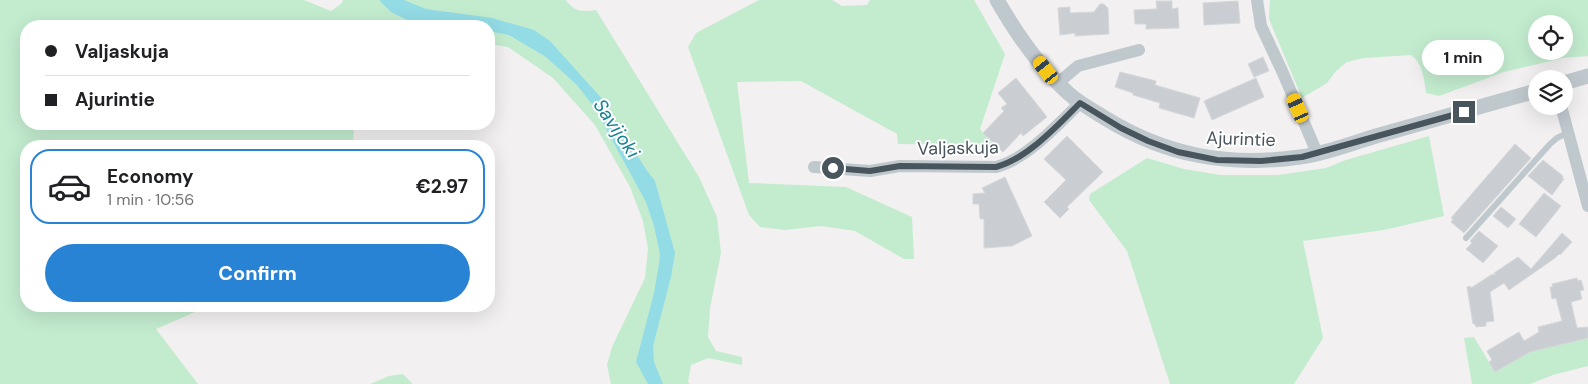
<!DOCTYPE html>
<meta charset="utf-8">
<style>
:root{--surface:#fff;--page:#f2f2f2;--text:#202124;--muted:#757577;--line:#e0e0e0;--accent:#2983d4}
body{margin:0;font-family:"DM Sans",sans-serif;background:var(--page);color:var(--text);height:100vh;display:flex;flex-direction:column;font-size:19px;white-space:nowrap}
*{box-sizing:border-box;margin:0}
p{font-size:16px;color:var(--muted)}
.icon{flex:none;width:28px;height:28px;fill:none;stroke:currentColor;stroke-width:2;stroke-linecap:round;stroke-linejoin:round}
.map{position:relative;flex:1;overflow:hidden}
.details{position:absolute;left:20px;top:140px;width:475px;height:172px;display:flex;flex-direction:column;background:var(--surface);border-radius:20px;box-shadow:0 5px 20px #0002}
.details>*{flex:none}
.guide{position:absolute;left:20px;top:20px;width:475px;height:110px;border-radius:20px;box-shadow:0 5px 20px #0002;display:grid;align-content:center;height:110px;padding:0 25px;background:var(--surface)}
.controls{position:absolute;left:1528px;top:15px;display:grid;gap:10px}
.controls a{display:grid;place-items:center;width:45px;height:45px;border-radius:50%;background:var(--surface);box-shadow:0 5px 20px #0002;font-size:25px}
.end{position:absolute;width:22px;height:22px;margin:-11px;border:6px solid #49555c;background:#fff;box-shadow:0 0 0 2px #fff}
.from{border-radius:50%}
.bubble{position:absolute;height:35px;border-radius:18px;background:var(--surface);box-shadow:0 5px 20px #0002;font-size:16px;font-weight:700;line-height:35px;text-align:center}
.car{position:absolute;width:15px;height:30px;margin:-15px -8px;border-radius:6px;box-shadow:0 0 4px 1px #0007;background:linear-gradient(#f5c518 24%,#345 0 40%,#f5c518 0 76%,#345 0 86%,#f5c518 0)}
.guide b{display:flex;align-items:center;gap:18px;height:48px;font-size:19px}
.guide b+b{border-top:1px solid var(--line)}
.guide i{width:12px;height:12px;background:var(--text)}
ul{padding:9px 0 0;list-style:none}
li{display:flex;align-items:center;gap:15px;height:75px;margin:0 10px 8px;padding:0 15px;border:2px solid transparent;border-radius:20px}
li div{flex:1}
li b{display:block;font-size:19px}
li em{font-style:normal;font-weight:700}
li.active{border-color:var(--accent)}
li>.icon{width:45px;height:45px;stroke-width:1.5}
.action{display:flex;gap:10px;margin-top:auto;padding:10px 25px}
.action a{flex:1;height:58px;border-radius:30px;background:var(--accent);color:#fff;font-size:20px;font-weight:700;line-height:58px;text-align:center}
.map>svg:first-child{display:block}
.green{fill:#c3eccf;fill-rule:evenodd}
.water{fill:#93dbe5}
.building{fill:#caced2;stroke:#d5d7db}
.lines{fill:none;stroke-linecap:round;stroke-linejoin:round}
.service{stroke:#bfc8cd;stroke-width:6}
.minor{stroke:#bfc8cd;stroke-width:12}
.tertiary{stroke:#bfc8cd;stroke-width:15}
.route{stroke:#49555c;stroke-width:6}
.labels{text-anchor:middle;stroke-width:4;stroke-linejoin:round;paint-order:stroke}
.street-label{font-size:18px;fill:#49555c;stroke:#fff}
.water-label{font-size:19px;font-style:italic;fill:#188292;stroke:#fff}
</style>
<div class="map">
<svg width="1588" height="384" viewBox="0 0 1588 384">
<rect width="100%" height="100%" fill="#f2f0f0"/>
<g class="green">
<path d="M 0,0 L 304,0 L 331,11 L 342,3 L 343,0 L 566,0 C 574,12 583,12 596,10 L 699,177 L 717,217 L 721,253 L 710,308 L 708,337 L 716,351 L 742,357 L 742,365 L 708,358 L 691,365 L 688,382 L 690,384 L 611,384 L 607,365 L 612,347 L 645,278 L 648,249 L 643,221 L 630,187 L 595,125 L 553,78 L 508,47 L 489,44 L 489,26 L 26,26 L 26,124 L 354,124 L 353,146 L 26,146 L 26,306 L 209,306 L 156,329 L 198,384 L 0,384 Z"/>
<path d="M 759,0 L 832,0 L 842,6 L 867,5 L 870,0 L 974,0 L 1005,54 L 980,129 L 994,145 L 898,144 L 897,134 L 801,81 L 737,82 L 749,183 L 846,187 L 912,217 L 914,259 L 904,259 L 855,231 L 821,226 L 785,230 L 760,227 L 749,215 L 688,47 L 696,33 Z"/>
<path d="M 1270,0 L 1588,0 L 1588,56 L 1563,58 L 1504,72 L 1439,96 L 1426,93 C 1424,78 1423,64 1411,55 L 1364,58 L 1347,62 L 1336,71 L 1327,83 L 1302,98 L 1269,19 ZM 1536,24 L 1564,24 L 1564,51 L 1536,51 Z"/>
<path d="M 1429,136 L 1444,216 L 1384,230 L 1303,241 L 1323,338 L 1294,384 L 1170,384 L 1127,251 L 1089,200 L 1090,194 L 1147,158 L 1184,169 L 1220,175 L 1278,175 L 1326,168 L 1346,160 Z"/>
<path d="M 1474,337 L 1495,372 L 1533,350 L 1588,338 L 1588,366 L 1553,375 L 1530,384 L 1472,384 L 1464,338 Z"/>
<path d="M 403,374 L 413,384 L 370,384 L 389,376 Z"/>
</g>
<path class="water" d="M 379,0 L 404,0 L 426,9 L 492,18 L 534,30 L 550,41 L 604,101 L 645,168 L 655,181 L 675,253 L 671,277 L 653,346 L 654,362 L 663,384 L 648,384 L 636,362 L 654,293 L 659,264 L 660,254 L 654,226 L 646,202 L 594,107 L 577,85 L 546,57 L 509,35 L 489,31 L 489,26 L 428,23 L 405,19 L 391,12 Z"/>
<g class="building">
<path d="M 1156,1 L 1172,1 L 1172,9 L 1178,8 L 1179,28 L 1146,29 L 1146,24 L 1135,24 L 1134,10 L 1157,9 Z"/>
<path d="M 1238,1 L 1240,23 L 1204,25 L 1203,3 Z"/>
<path d="M 1100,4 L 1104,4 L 1108,8 L 1109,34 L 1075,36 L 1075,33 L 1060,35 L 1058,8 L 1070,7 L 1070,13 L 1094,12 Z"/>
<path d="M 1263,57 L 1269,71 L 1254,77 L 1248,64 Z"/>
<path d="M 1120,72 L 1156,81 L 1155,85 L 1200,98 L 1194,118 L 1159,108 L 1160,103 L 1133,95 L 1133,93 L 1115,87 Z"/>
<path d="M 1016,78 L 1047,117 L 1023,136 L 1021,133 L 1003,152 L 983,133 L 1004,111 L 1001,108 L 1007,104 L 998,93 Z"/>
<path d="M 1256,78 L 1264,97 L 1212,120 L 1204,101 Z"/>
<path d="M 1067,136 L 1103,172 L 1067,207 L 1069,209 L 1060,218 L 1044,202 L 1066,180 L 1044,159 Z"/>
<path d="M 1515,144 L 1531,158 L 1464,233 L 1451,222 L 1453,219 L 1451,218 Z"/>
<path d="M 1543,160 L 1563,176 L 1562,178 L 1564,179 L 1552,195 L 1528,176 Z"/>
<path d="M 1005,177 L 1032,236 L 1012,246 L 984,248 L 984,219 L 980,219 L 979,204 L 973,204 L 973,194 L 985,193 L 982,188 Z"/>
<path d="M 1544,193 L 1561,206 L 1536,237 L 1519,224 Z"/>
<path d="M 1501,207 L 1516,219 L 1508,228 L 1493,216 Z"/>
<path d="M 1479,231 L 1498,246 L 1483,263 L 1466,249 L 1472,243 L 1470,241 Z"/>
<path d="M 1562,233 L 1572,242 L 1560,255 L 1559,254 L 1555,258 L 1509,290 L 1504,283 L 1490,292 L 1494,321 L 1486,322 L 1486,326 L 1476,327 L 1475,324 L 1473,324 L 1467,287 L 1470,286 L 1471,288 L 1491,275 L 1496,274 L 1494,273 L 1518,257 L 1531,269 Z"/>
<path d="M 1577,278 L 1578,281 L 1581,280 L 1584,290 L 1580,291 L 1582,299 L 1571,302 L 1577,328 L 1588,327 L 1588,338 L 1530,352 L 1495,372 L 1489,362 L 1492,360 L 1487,351 L 1519,332 L 1524,341 L 1539,332 L 1538,327 L 1562,321 L 1556,298 L 1552,299 L 1550,287 L 1553,287 L 1552,284 Z"/>
</g>
<g class="lines">
<path class="service" d="M 1466,238 L 1550,144 L 1557,138 L 1567,133"/>
<g class="minor">
<path d="M 1257,0 L 1261,26 L 1283,73 L 1317,153"/>
<path d="M 1058,83 L 1078,66 L 1139,50"/>
<path d="M 1561,106 L 1588,206"/>
<path d="M 814,167 L 870,171 L 900,166 L 996,167 C 1027,159 1057,125 1080,103"/>
</g>
<g class="tertiary">
<path d="M 997,0 C 1016,33 1039,67 1068,93 C 1079,103 1092,110 1105,118 C 1166,156 1229,167 1300,157 C 1325,154 1352,143 1376,136 C 1430,121 1483,106 1536,91"/>
<path d="M 1564,83 L 1588,76"/>
</g>
</g>
<g class="lines">
<path class="route" d="M 833,168 L 870,171 L 900,166 L 996,167 C 1027,159 1058,125 1080,103 L 1121,128 L 1148,141 L 1178,152 L 1217,160 L 1261,161 L 1302,157 L 1464,112"/>
</g>
<g class="labels">
<g class="street-label">
<text transform="translate(1241 139) rotate(2)" y="6">Ajurintie</text>
<text transform="translate(958 148) rotate(-1)" y="6">Valjaskuja</text>
</g>
<g class="water-label">
<text transform="translate(617 128) rotate(56)" y="7">Savijoki</text>
</g>
</g>
</svg>
<div class="controls">
<a><svg class="icon" aria-label="locate" viewBox="0 0 24 24"><circle cx="12" cy="12" r="6"/><path d="M12 2v4M12 18v4M2 12h4M18 12h4"/></svg></a>
<a><svg class="icon" aria-label="layers" viewBox="0 0 24 24"><path d="M12 4l9 5-9 5-9-5zM3 14l9 5 9-5"/></svg></a>
</div>
<i class="end from" style="left:833px;top:168px"></i>
<i class="end" style="left:1464px;top:112px"></i>
<div class="bubble" style="left:1422px;top:40px;width:82px">1 min</div>
<i class="car" style="left:1046px;top:70px;rotate:322deg"></i>
<i class="car" style="left:1298px;top:108px;rotate:336deg"></i>
<div class="guide">
<b><i class="from"></i>Valjaskuja</b>
<b><i></i>Ajurintie</b>
</div>
<section class="details">
<ul>
<li class="active"><svg class="icon" aria-label="car" viewBox="0 0 24 24"><path d="M5 17H2v-5l4-1 3-4h7l3 4 3 1v5h-3M9 17h6M6 11h13"/><circle cx="7" cy="17" r="2"/><circle cx="17" cy="17" r="2"/></svg><div><b>Economy</b><p>1 min · 10:56</p></div><em>€2.97</em></li>
</ul>
<div class="action"><a>Confirm</a></div>
</section>
</div>
